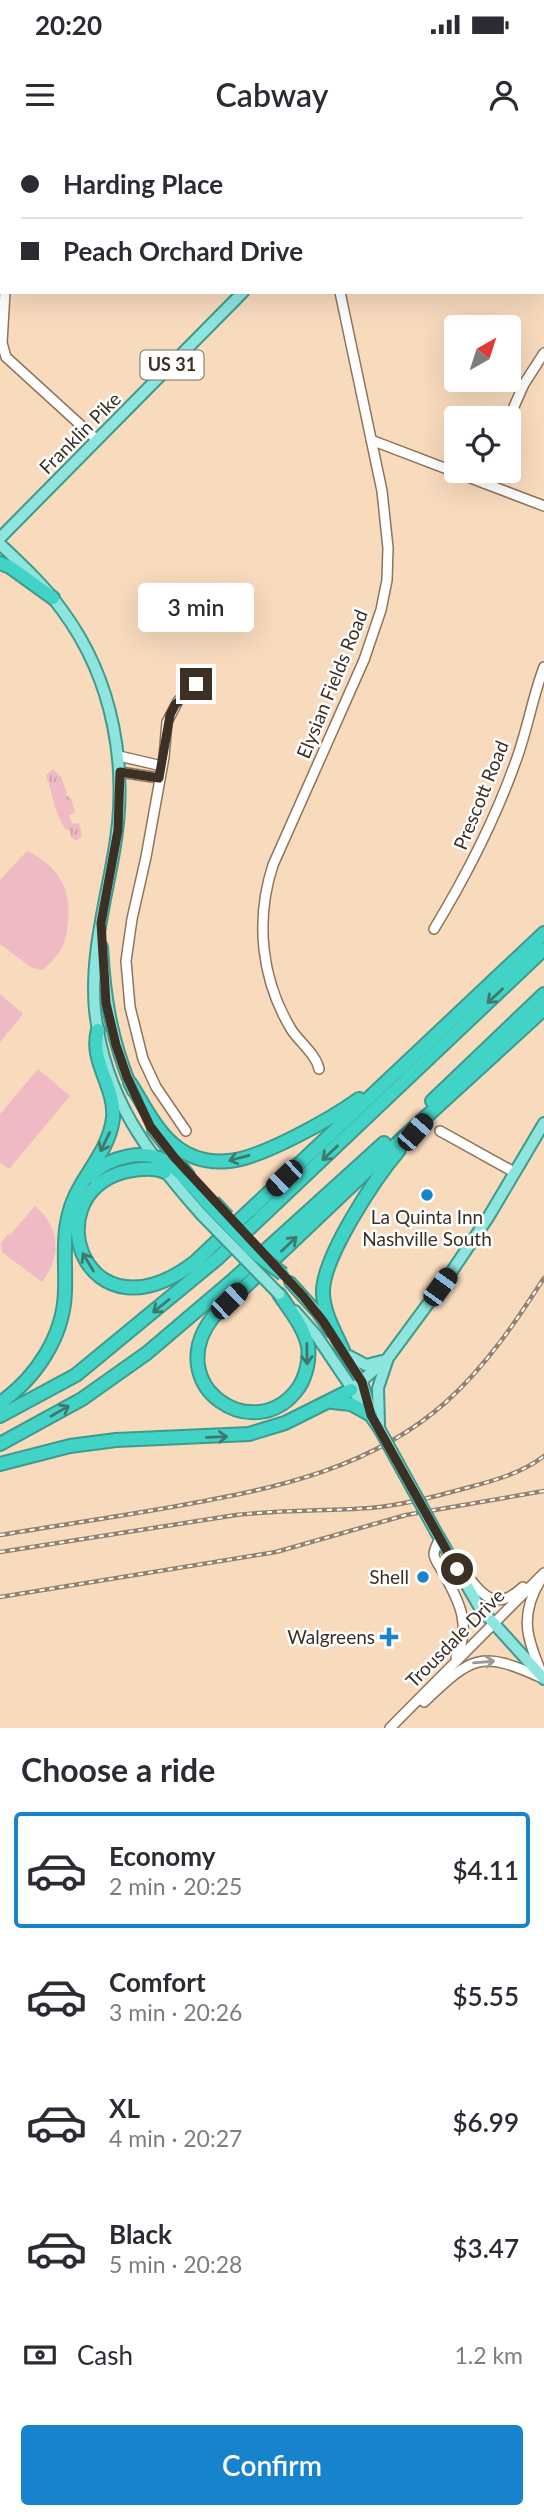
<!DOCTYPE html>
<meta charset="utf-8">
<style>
:root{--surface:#fff;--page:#f2f2f3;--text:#2b2b33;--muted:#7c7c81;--line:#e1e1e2;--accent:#1783cd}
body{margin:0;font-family:Lato,sans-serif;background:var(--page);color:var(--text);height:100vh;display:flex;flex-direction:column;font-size:26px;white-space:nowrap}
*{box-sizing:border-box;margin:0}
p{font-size:23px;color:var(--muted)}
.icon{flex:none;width:38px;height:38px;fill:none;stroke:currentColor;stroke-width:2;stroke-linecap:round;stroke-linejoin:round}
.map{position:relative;height:1588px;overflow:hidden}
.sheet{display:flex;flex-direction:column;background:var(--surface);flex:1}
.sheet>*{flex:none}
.hud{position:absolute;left:0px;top:0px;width:544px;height:154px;box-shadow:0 7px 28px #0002;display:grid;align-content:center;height:154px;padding:0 21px;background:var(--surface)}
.needle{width:46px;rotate:39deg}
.fabs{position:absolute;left:444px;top:175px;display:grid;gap:14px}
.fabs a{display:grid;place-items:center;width:77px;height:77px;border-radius:7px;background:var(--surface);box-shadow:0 7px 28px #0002;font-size:35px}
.end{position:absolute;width:32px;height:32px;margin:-16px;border:9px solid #3c3025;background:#fff;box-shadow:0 0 0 4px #fff}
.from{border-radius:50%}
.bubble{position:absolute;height:49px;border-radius:7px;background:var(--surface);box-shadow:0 7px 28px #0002;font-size:23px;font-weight:600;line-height:49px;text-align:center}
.car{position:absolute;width:21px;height:42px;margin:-21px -10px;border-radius:9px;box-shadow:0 0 5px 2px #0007;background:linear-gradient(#222 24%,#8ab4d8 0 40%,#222 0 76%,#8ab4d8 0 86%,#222 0)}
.hud b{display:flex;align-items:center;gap:24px;height:66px;font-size:26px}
.hud b+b{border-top:2px solid var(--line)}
.hud i{width:18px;height:18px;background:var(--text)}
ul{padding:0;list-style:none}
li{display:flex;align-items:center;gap:21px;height:116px;margin:0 14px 10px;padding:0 7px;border:4px solid transparent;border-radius:7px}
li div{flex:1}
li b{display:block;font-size:26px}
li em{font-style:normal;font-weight:600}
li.selected{border-color:var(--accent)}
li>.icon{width:63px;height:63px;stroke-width:1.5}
h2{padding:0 21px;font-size:32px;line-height:84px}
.pay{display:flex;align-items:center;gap:18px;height:77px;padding:0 21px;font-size:26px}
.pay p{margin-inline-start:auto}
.button{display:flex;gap:14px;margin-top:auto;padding:14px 21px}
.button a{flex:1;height:80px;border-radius:7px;background:var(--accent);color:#fff;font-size:28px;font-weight:600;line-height:80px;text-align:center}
.status{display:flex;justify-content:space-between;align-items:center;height:49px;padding:0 35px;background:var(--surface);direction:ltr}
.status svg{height:19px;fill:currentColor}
header{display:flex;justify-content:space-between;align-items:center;height:91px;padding:0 21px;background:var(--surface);font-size:32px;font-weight:600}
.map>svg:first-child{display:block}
.green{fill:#efbac4}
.park{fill:url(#park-tufts)}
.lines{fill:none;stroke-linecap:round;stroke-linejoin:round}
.minor-casing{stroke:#8f745a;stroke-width:12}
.major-casing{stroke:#3f9a8e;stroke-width:14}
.highway-casing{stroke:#3f9a8e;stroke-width:16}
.minor{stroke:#fff;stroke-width:9}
.major{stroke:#8de5dd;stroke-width:10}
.highway{stroke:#41d3c6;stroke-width:12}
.rail-casing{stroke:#95806d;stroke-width:4.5}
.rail{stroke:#fff;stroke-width:2;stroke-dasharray:5;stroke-linecap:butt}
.major-bridge-casing{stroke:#3f9a8e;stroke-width:14;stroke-linecap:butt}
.highway-bridge-casing{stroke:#3f9a8e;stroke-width:16;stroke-linecap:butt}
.major-bridge{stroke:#8de5dd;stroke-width:10}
.highway-bridge{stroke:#41d3c6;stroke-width:12}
.oneway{stroke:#3e796d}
.oneway2{stroke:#9e9892}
.route{stroke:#3c3025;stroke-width:9}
.poi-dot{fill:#1783cd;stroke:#fff;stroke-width:2.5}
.labels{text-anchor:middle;stroke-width:5;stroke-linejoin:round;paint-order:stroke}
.shield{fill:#fff;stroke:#766e66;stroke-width:2}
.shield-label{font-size:18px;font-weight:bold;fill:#3c3025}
.street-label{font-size:19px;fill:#3c3025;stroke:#fff}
.poi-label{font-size:19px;fill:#3c3025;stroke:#fff;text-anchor:end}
</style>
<div class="status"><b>20:20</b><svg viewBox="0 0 49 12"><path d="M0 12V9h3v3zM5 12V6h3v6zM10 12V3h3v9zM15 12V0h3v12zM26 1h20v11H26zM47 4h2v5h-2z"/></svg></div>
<header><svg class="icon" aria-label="menu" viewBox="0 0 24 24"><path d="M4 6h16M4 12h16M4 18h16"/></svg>Cabway<svg class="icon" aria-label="person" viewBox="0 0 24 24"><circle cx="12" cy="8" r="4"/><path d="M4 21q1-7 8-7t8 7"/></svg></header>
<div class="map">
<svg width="544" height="1588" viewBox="0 0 544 1588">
<defs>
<pattern id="park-tufts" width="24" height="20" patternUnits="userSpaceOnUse" patternTransform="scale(1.75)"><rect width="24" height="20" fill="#efbac4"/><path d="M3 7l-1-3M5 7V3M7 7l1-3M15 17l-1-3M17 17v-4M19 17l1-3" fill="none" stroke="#cea0a8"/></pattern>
</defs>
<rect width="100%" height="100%" fill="#f8dabd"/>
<g class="green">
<path d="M 27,711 C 57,725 72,749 68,782 C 67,791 66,801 61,809 C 57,817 49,824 43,830 L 32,828 L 0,804 L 0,740 Z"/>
<path d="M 0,854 L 23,874 L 0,902 Z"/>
<path d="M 38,929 L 70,956 L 9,1029 L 0,1022 L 0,974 Z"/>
<path d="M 35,1066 C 60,1087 62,1116 42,1142 L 2,1112 L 1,1103 L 8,1094 L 10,1095 Z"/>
</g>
<path class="park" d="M 53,629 L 61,637 L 67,653 L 65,655 L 71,658 L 75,673 L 69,675 L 72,684 L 79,683 L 82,696 L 76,701 L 71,697 L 69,690 L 65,689 C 55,673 52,653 46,635 Z"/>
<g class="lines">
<g class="minor-casing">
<g id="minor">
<path d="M 259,0 L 259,2"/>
<path d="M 453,0 L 454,2"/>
<path d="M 273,2 L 273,0"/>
<path d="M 542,92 L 544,93"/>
<path d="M 0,128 L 2,134"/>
<path d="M 5,152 L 2,203 L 6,217 L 97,300"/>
<path d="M 509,278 L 524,244 L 544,213"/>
<path d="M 371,300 L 544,366"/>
<path d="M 484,343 L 489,331"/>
<path d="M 119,616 L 162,626"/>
<path d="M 120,632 L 159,638"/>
<path d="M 434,789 C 468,733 497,676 518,615 C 528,586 533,556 544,527"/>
<path d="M 319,929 C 316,914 299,902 291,889 C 261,839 255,780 273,725 L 364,520 L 381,470 L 387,440 L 388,408 L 382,351 L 340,152"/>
<path d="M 186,991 L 156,947 L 143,919 L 130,867 L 126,821 L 132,779 L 146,717 L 164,617 L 167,582 L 178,561 L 195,545 L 205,539"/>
<path d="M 440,991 L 514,1032"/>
<path d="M 440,1398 C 438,1403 434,1409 434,1414 C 434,1420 441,1428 444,1434 C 459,1461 472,1486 456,1517"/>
<path d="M 461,1428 C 481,1452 493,1475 523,1447"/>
<path d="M 540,1441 C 519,1476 527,1499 542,1534"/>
<path d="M 424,1562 C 472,1517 479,1509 542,1538"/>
<path d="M 390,1588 L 544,1433"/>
</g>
</g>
<g class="major-casing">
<g id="major">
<path d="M 378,2 L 379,0"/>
<path d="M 0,398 L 243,152"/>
<path d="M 0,404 C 22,425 44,445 62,470 C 114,540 129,628 114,712 C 105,764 90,818 95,870 C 104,956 146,1012 201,1074"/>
<path d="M 102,807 C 105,860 112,902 133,951"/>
<path d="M 153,990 L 189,1035"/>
<path d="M 290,1142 L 317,1172 L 331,1192"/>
<path d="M 295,1171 L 316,1195 L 380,1290"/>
<path d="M 340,1205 L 362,1242 L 370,1269"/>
<path d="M 349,1216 L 366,1225 L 382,1221"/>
<path d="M 351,1250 L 388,1218 L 450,1134 L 489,1076 L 544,983"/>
<path d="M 379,1284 L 378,1248 L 387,1221"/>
<path d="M 436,1392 L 480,1468 L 544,1539"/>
</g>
</g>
<g class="highway-casing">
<g id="highway">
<path d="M 0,423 L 10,427 L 53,458"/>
<path d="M 130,943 C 143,963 155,989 173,1004 C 189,1018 209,1023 229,1021 C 262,1018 331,979 359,959"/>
<path d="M 432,961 L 544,854"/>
<path d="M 165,1032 C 153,1026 136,1029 123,1032 C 34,1058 86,1206 195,1122 L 544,793"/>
<path d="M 89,1037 C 108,1017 147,1006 171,1025 C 185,1036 197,1052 209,1065"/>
<path d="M 279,1154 C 289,1169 304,1187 308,1206 C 310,1219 306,1236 299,1247 C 256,1309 160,1246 213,1177 L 369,1029 L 544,869"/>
<path d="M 343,1210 C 335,1192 324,1174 323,1154 C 321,1119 376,1037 399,1010"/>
<path d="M 332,1262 L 351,1264 L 371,1275"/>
<path d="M 0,1263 C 36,1238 64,1196 65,1151 C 66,1124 62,1096 70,1070 C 79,1038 109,1013 113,978 C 116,947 89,921 98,890"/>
<path d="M 0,1276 L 76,1235 L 218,1118 L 544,809"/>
<path d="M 0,1304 L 82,1259 L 147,1213 L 234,1139 L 384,1003"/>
<path d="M 0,1324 L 70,1306 L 116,1300 L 249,1294 L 285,1283 L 351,1250"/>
</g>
</g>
<use href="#minor" class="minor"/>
<use href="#major" class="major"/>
<use href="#highway" class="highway"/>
<g class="rail-casing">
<g id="rail">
<path d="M 0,1395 C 61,1385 122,1376 183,1365 C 277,1348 372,1328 446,1262 C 486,1226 515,1183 544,1138"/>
<path d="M 0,1412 L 236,1375 C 280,1370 325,1371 370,1368 C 404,1365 437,1356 470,1347 C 496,1340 522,1333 544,1316"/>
<path d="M 0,1457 L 276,1412 L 406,1375 L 544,1351"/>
</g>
</g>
<use href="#rail" class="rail"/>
<g class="major-bridge-casing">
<g id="major-bridge">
<path d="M 214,1061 L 228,1076"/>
<path d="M 201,1074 L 279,1154"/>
<path d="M 380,1290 L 436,1392"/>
</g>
</g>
<g class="highway-bridge-casing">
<path id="highway-bridge" d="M 209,1065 L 256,1114 L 283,1134"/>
</g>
<use href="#major-bridge" class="major-bridge"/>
<use href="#highway-bridge" class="highway-bridge"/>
</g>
<defs><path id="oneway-shaft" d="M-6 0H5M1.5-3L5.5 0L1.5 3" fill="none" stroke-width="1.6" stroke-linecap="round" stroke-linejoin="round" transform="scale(1.75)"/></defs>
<g class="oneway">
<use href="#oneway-shaft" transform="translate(495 856) rotate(137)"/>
<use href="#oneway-shaft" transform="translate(105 1002) rotate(116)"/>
<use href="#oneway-shaft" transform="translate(330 1013) rotate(137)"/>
<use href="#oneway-shaft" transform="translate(239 1018) rotate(165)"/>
<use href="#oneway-shaft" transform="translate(289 1104) rotate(-43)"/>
<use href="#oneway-shaft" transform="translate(88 1122) rotate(-121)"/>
<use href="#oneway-shaft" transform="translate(161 1166) rotate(141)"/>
<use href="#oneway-shaft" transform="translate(307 1214) rotate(89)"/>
<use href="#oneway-shaft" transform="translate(60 1271) rotate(-30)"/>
<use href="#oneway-shaft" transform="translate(217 1297) rotate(-2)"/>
</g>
<use class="oneway2" href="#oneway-shaft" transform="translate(484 1522) rotate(-5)"/>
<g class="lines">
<path class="route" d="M 196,544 L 175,565 L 170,575 L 159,638 L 120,632 L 118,690 L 101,783 L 106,863 L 116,905 L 127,937 L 150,986 L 174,1017 L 303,1156 L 323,1181 L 362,1242 L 371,1275 L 457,1429"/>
</g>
<g class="poi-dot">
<circle cx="427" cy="1055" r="7"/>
<circle cx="423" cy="1437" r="7"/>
<path d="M385.5 1486.5h7v7h7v7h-7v7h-7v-7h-7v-7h7z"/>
</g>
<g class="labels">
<rect class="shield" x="140.5" y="210.5" width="63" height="29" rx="5"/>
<g class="shield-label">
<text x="172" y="231">US 31</text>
</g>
<g class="street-label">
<text transform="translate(80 293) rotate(-45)" y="7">Franklin Pike</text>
<text transform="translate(332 544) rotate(-68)" y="7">Elysian Fields Road</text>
<text transform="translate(481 655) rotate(-68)" y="7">Prescott Road</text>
<text transform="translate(455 1498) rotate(-45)" y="7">Trousdale Drive</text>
</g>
<g class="poi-label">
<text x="427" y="1084" text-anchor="middle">La Quinta Inn<tspan x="427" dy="22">Nashville South</tspan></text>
<text x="409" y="1444">Shell</text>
<text x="375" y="1504">Walgreens</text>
</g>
</g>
</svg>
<div class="fabs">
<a><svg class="needle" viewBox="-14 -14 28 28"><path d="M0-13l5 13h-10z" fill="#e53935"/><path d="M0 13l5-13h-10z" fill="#7c7c81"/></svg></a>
<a><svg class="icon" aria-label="locate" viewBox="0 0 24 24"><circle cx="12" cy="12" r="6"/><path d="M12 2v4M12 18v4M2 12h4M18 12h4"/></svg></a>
</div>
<i class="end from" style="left:457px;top:1429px"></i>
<i class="end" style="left:196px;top:544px"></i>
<div class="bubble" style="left:138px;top:443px;width:116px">3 min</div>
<i class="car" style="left:415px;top:992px;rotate:41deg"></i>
<i class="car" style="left:284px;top:1038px;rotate:226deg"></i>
<i class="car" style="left:440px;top:1147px;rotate:36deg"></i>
<i class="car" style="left:229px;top:1161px;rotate:46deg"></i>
<div class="hud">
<b><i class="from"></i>Harding Place</b>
<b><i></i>Peach Orchard Drive</b>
</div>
</div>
<section class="sheet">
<h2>Choose a ride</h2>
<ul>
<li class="selected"><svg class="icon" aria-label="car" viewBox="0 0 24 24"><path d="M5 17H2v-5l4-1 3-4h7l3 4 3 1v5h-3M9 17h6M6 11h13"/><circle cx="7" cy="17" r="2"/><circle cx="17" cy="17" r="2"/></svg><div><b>Economy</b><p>2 min · 20:25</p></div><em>$4.11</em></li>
<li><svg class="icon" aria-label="car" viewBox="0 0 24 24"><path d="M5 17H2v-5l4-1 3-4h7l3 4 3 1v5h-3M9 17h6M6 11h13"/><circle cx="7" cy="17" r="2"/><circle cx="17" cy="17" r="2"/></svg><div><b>Comfort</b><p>3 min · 20:26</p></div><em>$5.55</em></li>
<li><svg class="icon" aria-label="car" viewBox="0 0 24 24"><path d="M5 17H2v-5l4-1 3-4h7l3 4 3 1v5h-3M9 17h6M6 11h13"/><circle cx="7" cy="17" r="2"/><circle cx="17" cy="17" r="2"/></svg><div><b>XL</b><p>4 min · 20:27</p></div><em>$6.99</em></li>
<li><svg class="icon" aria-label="car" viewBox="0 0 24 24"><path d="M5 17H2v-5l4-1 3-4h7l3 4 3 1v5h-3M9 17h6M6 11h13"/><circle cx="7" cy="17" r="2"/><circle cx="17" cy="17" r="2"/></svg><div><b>Black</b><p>5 min · 20:28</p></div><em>$3.47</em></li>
</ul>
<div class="pay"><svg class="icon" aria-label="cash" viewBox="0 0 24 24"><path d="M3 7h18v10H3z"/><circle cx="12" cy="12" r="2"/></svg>Cash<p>1.2 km</p></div>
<div class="button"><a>Confirm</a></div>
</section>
